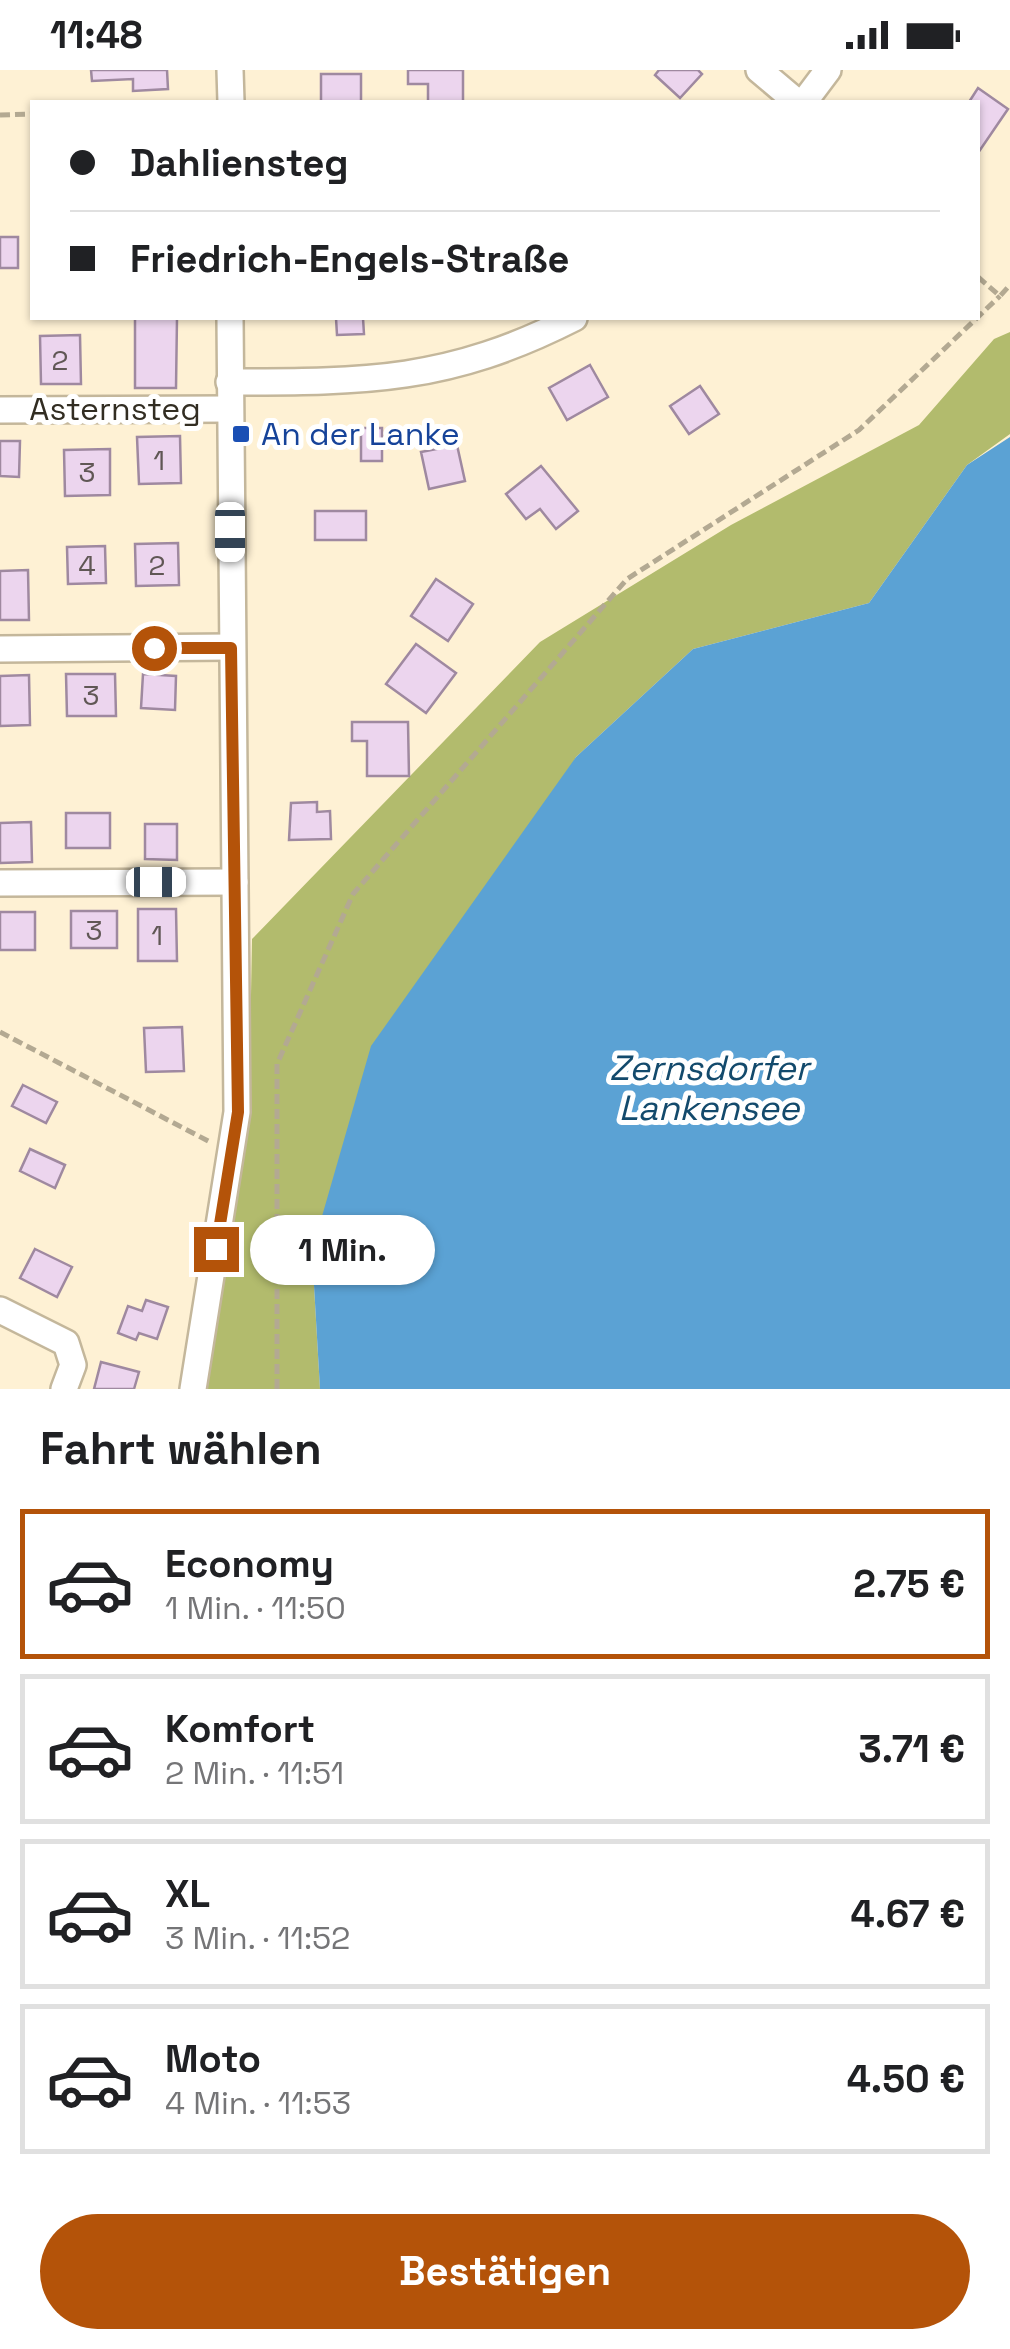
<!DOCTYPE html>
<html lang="de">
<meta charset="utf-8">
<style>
:root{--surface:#fff;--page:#f6f6f6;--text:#202124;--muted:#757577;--line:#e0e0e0;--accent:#b45309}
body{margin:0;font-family:"Space Grotesk",sans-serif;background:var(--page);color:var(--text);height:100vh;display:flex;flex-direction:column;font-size:38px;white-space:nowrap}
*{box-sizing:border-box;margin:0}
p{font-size:32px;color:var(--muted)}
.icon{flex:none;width:55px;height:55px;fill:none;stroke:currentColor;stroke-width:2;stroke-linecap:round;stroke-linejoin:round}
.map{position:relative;height:1319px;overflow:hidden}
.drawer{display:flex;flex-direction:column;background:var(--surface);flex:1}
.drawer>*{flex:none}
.banner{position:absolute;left:30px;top:30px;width:950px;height:220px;border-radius:0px;box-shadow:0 2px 8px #0004;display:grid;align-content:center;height:220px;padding:0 40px;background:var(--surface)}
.end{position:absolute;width:45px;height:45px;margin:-22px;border:12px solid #b45309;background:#fff;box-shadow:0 0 0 5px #fff}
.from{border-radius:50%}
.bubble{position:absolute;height:70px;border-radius:35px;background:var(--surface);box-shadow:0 2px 8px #0004;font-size:32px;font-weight:700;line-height:70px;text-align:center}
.car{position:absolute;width:30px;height:60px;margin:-30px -15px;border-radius:12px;box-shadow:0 0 8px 2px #0007;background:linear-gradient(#fff 24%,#345 0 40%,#fff 0 76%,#345 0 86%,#fff 0)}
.banner b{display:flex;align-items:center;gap:35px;height:95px;font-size:38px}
.banner b+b{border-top:2px solid var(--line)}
.banner i{width:25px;height:25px;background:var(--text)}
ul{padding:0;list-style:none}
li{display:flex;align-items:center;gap:30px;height:150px;margin:0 20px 15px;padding:0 20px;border:5px solid var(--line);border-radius:0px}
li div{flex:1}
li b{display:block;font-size:38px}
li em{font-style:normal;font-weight:700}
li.active{border-color:var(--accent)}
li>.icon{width:90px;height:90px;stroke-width:1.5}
h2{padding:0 40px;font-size:45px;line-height:120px}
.button{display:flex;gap:20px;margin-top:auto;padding:20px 40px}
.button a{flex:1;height:115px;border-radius:60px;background:var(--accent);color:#fff;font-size:40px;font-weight:700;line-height:115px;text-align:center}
.status{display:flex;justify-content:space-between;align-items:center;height:70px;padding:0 50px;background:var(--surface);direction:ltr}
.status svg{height:28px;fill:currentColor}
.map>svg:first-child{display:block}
.forest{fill:#b2bb6d}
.water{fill:#5ba2d4}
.building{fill:#ecd5ee;stroke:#9f89a0;stroke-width:2.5}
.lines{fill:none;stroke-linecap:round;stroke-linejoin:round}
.minor-casing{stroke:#c4b79b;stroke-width:30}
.path{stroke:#b3a992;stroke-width:5;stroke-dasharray:10 5;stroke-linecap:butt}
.minor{stroke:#fff;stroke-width:25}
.route{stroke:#b45309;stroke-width:12}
.transit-dot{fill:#1a4fb4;stroke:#fff;stroke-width:4}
.labels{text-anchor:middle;stroke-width:10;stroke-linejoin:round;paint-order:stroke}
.number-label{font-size:28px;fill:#605755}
.street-label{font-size:32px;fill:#322d22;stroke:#fff}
.transit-label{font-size:32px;fill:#164399;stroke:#fff;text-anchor:start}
.water-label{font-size:35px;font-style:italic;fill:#134a6c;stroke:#fff}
</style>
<div class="status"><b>11:48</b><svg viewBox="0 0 49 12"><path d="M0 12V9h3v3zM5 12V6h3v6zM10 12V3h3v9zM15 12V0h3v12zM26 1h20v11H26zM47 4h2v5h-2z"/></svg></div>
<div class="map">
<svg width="1010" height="1319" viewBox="0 0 1010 1319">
<rect width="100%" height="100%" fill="#fef1d4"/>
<path class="forest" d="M 1010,262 L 1010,364 L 967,395 L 869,533 L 693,579 L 576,687 L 312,1181 L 320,1319 L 203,1319 L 249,1037 L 252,869 L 540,572 L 731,455 L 919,355 L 994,269 Z"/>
<path class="water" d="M 1010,367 L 1010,1319 L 320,1319 L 312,1181 L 371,976 L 576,687 L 693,579 L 869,533 L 967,395 Z"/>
<g class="building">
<path d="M 91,0 L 167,0 L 168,19 L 133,21 L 133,9 L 92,11 Z"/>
<path d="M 408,0 L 463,0 L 463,32 L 428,32 L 428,14 L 408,14 Z"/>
<path d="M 659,0 L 698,0 L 702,4 L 680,28 L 655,5 Z"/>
<rect x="321" y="4" width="40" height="28"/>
<path d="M 978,18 L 1008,39 L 978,83 L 978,32 L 969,32 Z"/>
<rect x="0" y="167" width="18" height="31"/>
<path d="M 135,248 L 177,248 L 176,318 L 135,318 Z"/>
<path d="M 336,248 L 363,248 L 364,264 L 337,265 Z"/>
<path d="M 80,265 L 81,314 L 41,314 L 40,266 Z"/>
<path d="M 590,295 L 608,327 L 567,350 L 549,318 Z"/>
<path d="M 700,316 L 719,344 L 689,364 L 670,336 Z"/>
<rect x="361" y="358" width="21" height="33"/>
<path d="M 180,366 L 181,413 L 139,414 L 137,367 Z"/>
<path d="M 0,371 L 20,371 L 19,407 L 0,406 Z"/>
<path d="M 457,375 L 465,411 L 429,419 L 421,382 Z"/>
<path d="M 110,379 L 110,425 L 65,426 L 64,380 Z"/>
<path d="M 541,396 L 578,441 L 556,459 L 540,439 L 526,449 L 506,424 Z"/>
<rect x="315" y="441" width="51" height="29"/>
<path d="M 178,473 L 179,515 L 136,516 L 135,474 Z"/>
<path d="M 105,476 L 106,513 L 68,514 L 67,477 Z"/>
<path d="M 28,500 L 29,550 L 0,550 L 0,501 Z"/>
<path d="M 436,509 L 473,534 L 448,571 L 411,546 Z"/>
<path d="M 416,574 L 456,603 L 426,643 L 386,614 Z"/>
<path d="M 66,604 L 115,604 L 116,646 L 67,646 Z"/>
<path d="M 143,604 L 176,606 L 175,640 L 141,638 Z"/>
<path d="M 29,605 L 30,655 L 0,656 L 0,606 Z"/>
<path d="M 352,652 L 408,652 L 409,706 L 367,706 L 367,671 L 352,671 Z"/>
<path d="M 317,732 L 317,742 L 330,741 L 331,769 L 289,770 L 291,733 Z"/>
<rect x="66" y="743" width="44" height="35"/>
<path d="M 31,752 L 32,792 L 0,793 L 0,753 Z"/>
<path d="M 145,754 L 177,754 L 177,790 L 145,789 Z"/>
<path d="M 138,839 L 176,839 L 177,891 L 138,891 Z"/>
<rect x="71" y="841" width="46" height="37"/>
<rect x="0" y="842" width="35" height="38"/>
<path d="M 182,957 L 184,1001 L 146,1002 L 144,958 Z"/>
<path d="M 23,1015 L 57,1032 L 46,1053 L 12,1036 Z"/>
<path d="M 30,1079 L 65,1095 L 55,1118 L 20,1101 Z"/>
<path d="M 35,1179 L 72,1197 L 57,1227 L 20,1208 Z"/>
<path d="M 146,1230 L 168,1237 L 157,1269 L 139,1263 L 136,1270 L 118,1263 L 128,1236 L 142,1241 Z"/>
<path d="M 101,1292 L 139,1302 L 134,1319 L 94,1319 Z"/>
</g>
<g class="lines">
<g class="minor-casing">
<g id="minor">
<path d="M 230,0 L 231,32"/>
<path d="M 759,0 L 797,32"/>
<path d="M 804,32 L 828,0"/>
<path d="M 229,312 C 367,312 448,312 574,248"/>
<path d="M 0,340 L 229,339"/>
<path d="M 0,579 L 231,577"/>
<path d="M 0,813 L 235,812"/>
<path d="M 0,1240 L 66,1273 L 73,1295 L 64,1319"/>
<path d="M 193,1319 L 237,1042 L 230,248"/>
</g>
</g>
<g class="path">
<path d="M 0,45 L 32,44"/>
<path d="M 978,207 L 1000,226 L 1010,215"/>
<path d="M 0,962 L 210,1072"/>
<path d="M 277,1319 L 277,994 L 353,824 L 627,509 L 859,360 L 1000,226"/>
</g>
<use href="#minor" class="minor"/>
</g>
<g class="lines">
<path class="route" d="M 154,578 L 231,578 L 238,1042 L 216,1179"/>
</g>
<rect class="transit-dot" x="231" y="354" width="20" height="20" rx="5"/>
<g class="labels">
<g class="number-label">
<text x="60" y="300">2</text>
<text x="159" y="400">1</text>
<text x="87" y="412">3</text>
<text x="87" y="505">4</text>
<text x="157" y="505">2</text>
<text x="91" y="635">3</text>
<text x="94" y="870">3</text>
<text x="157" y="875">1</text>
</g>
<g class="street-label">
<text x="115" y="350">Asternsteg</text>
</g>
<g class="transit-label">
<text x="261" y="375">An der Lanke</text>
</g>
<g class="water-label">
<text x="709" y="1010">Zernsdorfer<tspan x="709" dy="40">Lankensee</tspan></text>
</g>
</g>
</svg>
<i class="end from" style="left:154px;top:578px"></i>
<i class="end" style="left:216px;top:1179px"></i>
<div class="bubble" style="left:250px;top:1145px;width:185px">1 Min.</div>
<i class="car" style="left:230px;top:462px;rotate:180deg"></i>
<i class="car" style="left:156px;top:812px;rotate:90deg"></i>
<div class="banner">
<b><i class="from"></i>Dahliensteg</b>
<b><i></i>Friedrich-Engels-Straße</b>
</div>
</div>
<section class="drawer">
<h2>Fahrt wählen</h2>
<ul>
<li class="active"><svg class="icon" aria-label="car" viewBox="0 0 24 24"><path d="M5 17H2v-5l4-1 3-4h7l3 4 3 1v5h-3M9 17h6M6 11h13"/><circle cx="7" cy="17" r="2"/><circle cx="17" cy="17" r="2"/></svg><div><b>Economy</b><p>1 Min. · 11:50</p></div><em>2.75 €</em></li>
<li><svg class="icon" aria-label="car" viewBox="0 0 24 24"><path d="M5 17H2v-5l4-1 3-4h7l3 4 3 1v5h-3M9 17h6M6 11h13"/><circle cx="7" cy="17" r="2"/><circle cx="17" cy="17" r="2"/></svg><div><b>Komfort</b><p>2 Min. · 11:51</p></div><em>3.71 €</em></li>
<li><svg class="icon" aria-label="car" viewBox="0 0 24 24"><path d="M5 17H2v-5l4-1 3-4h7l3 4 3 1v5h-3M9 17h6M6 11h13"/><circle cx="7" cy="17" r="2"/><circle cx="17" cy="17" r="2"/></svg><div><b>XL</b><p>3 Min. · 11:52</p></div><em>4.67 €</em></li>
<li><svg class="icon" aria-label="car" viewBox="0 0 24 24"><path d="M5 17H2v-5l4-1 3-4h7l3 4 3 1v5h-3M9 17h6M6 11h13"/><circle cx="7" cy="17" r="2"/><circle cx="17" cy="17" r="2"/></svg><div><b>Moto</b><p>4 Min. · 11:53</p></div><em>4.50 €</em></li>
</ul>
<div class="button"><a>Bestätigen</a></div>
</section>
